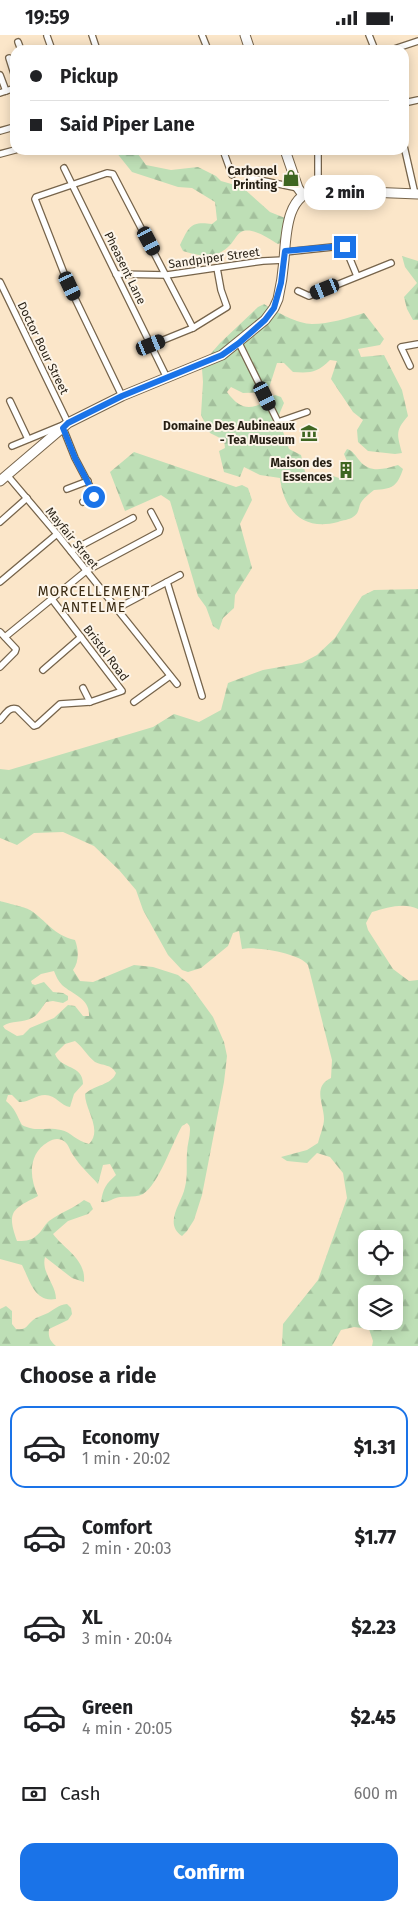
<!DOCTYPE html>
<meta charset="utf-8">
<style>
:root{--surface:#fff;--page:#f2f2f2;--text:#202124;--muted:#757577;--line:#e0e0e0;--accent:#1a73e8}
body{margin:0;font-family:"Fira Sans",sans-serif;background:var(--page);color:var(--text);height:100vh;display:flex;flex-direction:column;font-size:19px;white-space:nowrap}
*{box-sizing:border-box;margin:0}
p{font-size:16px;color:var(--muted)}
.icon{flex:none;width:28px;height:28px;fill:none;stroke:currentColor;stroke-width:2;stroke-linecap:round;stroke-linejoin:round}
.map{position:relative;height:1311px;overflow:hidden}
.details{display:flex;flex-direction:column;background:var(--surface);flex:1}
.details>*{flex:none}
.guide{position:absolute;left:10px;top:10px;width:399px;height:110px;border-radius:15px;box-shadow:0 2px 12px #0003;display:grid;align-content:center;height:110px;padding:0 20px;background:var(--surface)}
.controls{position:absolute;left:358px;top:1195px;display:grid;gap:10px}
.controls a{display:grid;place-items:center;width:45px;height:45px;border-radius:10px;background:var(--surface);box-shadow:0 2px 12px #0003;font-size:25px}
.end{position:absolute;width:22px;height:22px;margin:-11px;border:6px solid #1a73e8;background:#fff;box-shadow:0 0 0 2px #fff}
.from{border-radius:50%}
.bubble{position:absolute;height:35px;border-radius:15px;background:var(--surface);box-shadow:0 2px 12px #0003;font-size:16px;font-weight:800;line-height:35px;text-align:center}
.car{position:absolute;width:15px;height:30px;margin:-15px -8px;border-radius:6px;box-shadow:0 0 4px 1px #0007;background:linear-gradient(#222 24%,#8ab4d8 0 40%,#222 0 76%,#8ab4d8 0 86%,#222 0)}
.guide b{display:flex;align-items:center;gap:18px;height:48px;font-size:19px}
.guide b+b{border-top:1px solid var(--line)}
.guide i{width:12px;height:12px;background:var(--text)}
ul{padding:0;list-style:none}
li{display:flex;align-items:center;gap:15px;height:82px;margin:0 10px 8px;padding:0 10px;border:2px solid transparent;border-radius:15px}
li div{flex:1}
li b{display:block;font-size:19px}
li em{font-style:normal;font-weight:800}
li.current{border-color:var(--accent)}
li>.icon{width:45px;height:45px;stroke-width:1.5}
h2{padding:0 20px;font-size:22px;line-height:60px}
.pay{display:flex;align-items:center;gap:12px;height:55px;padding:0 20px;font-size:19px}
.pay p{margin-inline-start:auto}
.cta{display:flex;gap:10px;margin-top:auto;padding:10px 20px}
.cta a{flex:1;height:58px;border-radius:15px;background:var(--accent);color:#fff;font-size:20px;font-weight:800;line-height:58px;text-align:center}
.status{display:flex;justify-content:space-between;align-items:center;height:35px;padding:0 25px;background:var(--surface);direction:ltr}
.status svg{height:14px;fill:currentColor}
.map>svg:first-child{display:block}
.forest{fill:url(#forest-firs);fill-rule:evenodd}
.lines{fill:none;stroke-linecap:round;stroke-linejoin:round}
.minor-casing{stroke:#76644b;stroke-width:8}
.secondary-casing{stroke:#76644b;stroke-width:11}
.primary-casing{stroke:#76644b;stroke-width:11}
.minor{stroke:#fff;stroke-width:5.5}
.secondary{stroke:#fff;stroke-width:9}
.primary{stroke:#fff;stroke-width:9}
.route{stroke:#1a73e8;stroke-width:6}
.labels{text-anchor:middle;stroke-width:4;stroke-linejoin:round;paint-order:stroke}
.poi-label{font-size:12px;font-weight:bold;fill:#261f14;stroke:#fdf5e9;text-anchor:end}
.street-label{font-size:12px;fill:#261f14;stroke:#fdf5e9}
.neighbourhood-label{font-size:14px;letter-spacing:1px;fill:#3a2a12;stroke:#fdf5e9}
</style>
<div class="status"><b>19:59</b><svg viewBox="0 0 49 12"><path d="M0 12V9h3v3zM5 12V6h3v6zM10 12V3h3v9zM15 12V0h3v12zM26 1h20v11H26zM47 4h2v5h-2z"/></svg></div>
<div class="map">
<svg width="418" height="1311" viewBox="0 0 418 1311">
<defs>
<pattern id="forest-firs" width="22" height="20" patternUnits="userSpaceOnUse" patternTransform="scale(1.25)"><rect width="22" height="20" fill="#bedfb6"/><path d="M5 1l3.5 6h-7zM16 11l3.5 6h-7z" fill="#a3bf9c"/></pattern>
</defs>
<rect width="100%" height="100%" fill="#fbe6c9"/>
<g class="forest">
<path d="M 122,115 L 135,115 L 146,130 L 171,135 L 198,132 L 216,141 L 221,146 L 242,152 L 270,177 L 285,183 L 284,207 L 278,209 C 269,204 252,191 241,197 C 236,200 233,208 228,212 C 214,225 199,221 183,216 L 180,210 C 189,192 190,186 212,189 L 217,185 L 215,167 L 192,153 L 178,152 L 132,137 L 116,117 Z"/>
<path d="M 402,221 L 418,226 L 418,285 L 413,285 L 407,274 L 404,262 L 417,248 L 405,232 Z"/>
<path d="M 264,269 C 276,277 298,289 312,289 C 330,289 347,283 364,278 L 384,304 L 380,310 L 358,314 L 361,322 L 384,320 L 402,355 L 408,381 C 395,396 397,399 402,418 L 395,419 L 368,416 L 358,407 L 357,395 L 363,385 L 353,377 L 331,344 L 337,326 L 330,325 C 317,338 310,338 293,337 L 284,328 L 277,328 L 269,353 L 264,357 L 243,358 L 231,352 L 227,357 C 243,379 255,374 275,360 L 281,362 L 284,368 L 278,382 L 289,414 L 301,420 L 307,445 L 313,447 L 330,440 L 342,444 L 349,443 L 349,431 L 344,419 L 347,414 C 353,416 355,420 359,425 C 370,439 384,434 398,430 L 403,434 C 397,452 392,454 374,455 C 370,458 365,462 362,466 C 358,471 360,478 353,482 C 349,485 343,485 338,487 C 304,496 284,477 280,443 L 260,440 L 244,432 L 240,442 L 224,437 L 219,416 L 225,413 L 224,405 L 210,398 L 201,380 L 203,347 L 202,334 L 207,323 L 220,308 L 258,272 Z"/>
<path d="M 134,417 L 236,452 L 242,450 L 248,453 L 252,465 L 240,489 L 252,533 L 235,560 L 234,573 L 223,583 L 219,595 L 213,591 L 206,572 L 198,561 L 170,466 L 161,460 L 125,476 L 110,437 Z"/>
<path d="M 418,554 L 418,874 C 403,867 387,873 372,877 L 366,888 L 368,895 L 393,934 L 409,946 L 418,945 L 418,1311 L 372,1311 L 373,1306 L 369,1294 L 354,1292 L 341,1295 L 332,1311 L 282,1311 L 283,1289 L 318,1245 L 347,1163 L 343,1138 L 330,1122 L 317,1118 L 307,1128 L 287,1126 L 281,1122 L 307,1115 L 318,1108 C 320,1100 324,1091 324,1084 C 324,1069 312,1052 331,1043 L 332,1025 L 308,930 C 300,918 256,911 242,914 L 239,896 L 233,898 L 228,911 L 201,933 L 188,937 L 182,935 L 168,920 L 143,875 L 136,855 L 119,835 L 94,811 L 63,797 L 34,798 L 17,810 L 0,803 L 0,734 L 9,735 L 153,692 L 174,679 L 199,687 L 221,675 L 228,648 L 263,635 L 302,628 L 317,620 L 335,603 L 362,561 L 374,555 ZM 366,1204 L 394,1204 L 394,1231 L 366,1231 ZM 366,1259 L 394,1259 L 394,1286 L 366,1286 Z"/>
<path d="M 0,866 C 6,868 25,872 30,875 C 47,886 53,900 75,905 C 79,915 79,927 73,935 L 80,946 L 93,947 L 134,930 L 153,932 L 178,940 L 189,949 L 213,982 L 224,1007 L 227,1021 L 224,1047 L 202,1160 L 194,1185 L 187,1196 L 182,1201 C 163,1188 182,1168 185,1152 C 188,1140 186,1129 187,1118 C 187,1110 190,1102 190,1095 C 190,1091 189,1090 187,1088 L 182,1091 C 172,1108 159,1149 143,1159 C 136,1163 127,1161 120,1162 C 112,1163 109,1168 101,1167 C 103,1153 106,1149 116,1140 L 110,1129 L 103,1130 L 98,1149 C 90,1140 80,1131 73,1120 C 69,1115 69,1108 62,1105 C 57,1103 53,1104 48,1107 C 28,1119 29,1142 38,1161 C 13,1174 6,1176 17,1206 C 23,1206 31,1206 36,1201 C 42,1197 44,1190 49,1186 C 61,1177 73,1174 84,1165 L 90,1168 L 93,1174 L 88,1179 L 68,1186 L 53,1199 C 65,1215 86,1224 84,1247 L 72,1243 L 45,1222 C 41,1238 56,1249 56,1264 C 35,1268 30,1246 22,1230 L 0,1224 ZM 54,936 C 56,941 58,946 62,950 C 73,960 90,963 89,981 L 83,981 L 75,971 L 68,970 L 54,983 L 30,993 L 23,1000 L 17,1001 L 5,994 L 3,991 C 11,985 23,988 32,983 C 38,980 42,972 46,967 L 53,966 L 63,968 L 68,965 L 68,961 L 63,958 L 53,957 L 44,947 L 35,950 L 32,949 L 31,946 L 41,939 ZM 75,1006 C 83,1012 87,1021 95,1027 C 103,1031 111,1029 116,1038 C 112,1050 94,1050 85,1059 C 85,1075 103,1095 89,1109 C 76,1106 71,1097 61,1095 C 45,1091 38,1098 22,1090 C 17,1081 15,1073 6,1066 L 8,1060 L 12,1060 L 19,1067 C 28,1068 36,1060 45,1060 C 56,1060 61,1071 70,1072 L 74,1059 L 83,1049 C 83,1029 61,1035 55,1019 L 65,1009 Z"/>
<path d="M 67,1269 L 71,1273 L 72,1279 L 68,1285 L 49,1294 C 48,1302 50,1306 56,1311 L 0,1311 L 0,1274 L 6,1271 L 12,1276 L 12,1289 L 16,1294 C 28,1296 27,1288 36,1283 C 40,1281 44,1280 48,1278 C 55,1274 58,1270 67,1269 Z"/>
</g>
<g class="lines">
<g class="minor-casing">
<g id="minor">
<path d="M 92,0 L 97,15"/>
<path d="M 202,0 L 208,15"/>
<path d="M 369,0 L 375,15"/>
<path d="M 47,1 L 52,15"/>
<path d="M 18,7 L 21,15"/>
<path d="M 364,15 L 374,13"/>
<path d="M 391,15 L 418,6"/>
<path d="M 9,23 L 15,42"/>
<path d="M 0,40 L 6,56"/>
<path d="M 0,58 L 15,53"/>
<path d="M 404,68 L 418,65"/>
<path d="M 0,96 L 14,92"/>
<path d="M 404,111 L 415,159"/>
<path d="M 223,115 L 232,140"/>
<path d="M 318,115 L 318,155"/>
<path d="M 0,119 L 15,115"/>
<path d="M 64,133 L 167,343"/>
<path d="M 250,143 L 298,153"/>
<path d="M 285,217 L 342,211 L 345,212 L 357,241"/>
<path d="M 116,239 L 167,240 L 263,226 L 284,225"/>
<path d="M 0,247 L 68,388 L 12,411"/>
<path d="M 298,256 L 309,261 L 391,228"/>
<path d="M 239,308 L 278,387 L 307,377"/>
<path d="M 151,310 L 193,293 L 227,272 L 221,255 L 217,233"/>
<path d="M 410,331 L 401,312 L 418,309"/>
<path d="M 122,361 L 69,251 L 35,164 L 36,162 L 107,138 L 113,139 L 193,293"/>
<path d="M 10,366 L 28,404"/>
<path d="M 63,393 L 75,423 L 94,459 L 93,462 L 83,467"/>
<path d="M 7,440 L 57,499 L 177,649"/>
<path d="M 67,454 L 88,446"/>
<path d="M 0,487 L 27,463"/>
<path d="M 71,516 L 133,483"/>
<path d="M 0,547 L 57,499"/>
<path d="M 167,547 L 202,661"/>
<path d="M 116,574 L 180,540"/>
<path d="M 0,597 L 16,614 L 15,617 L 0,632"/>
<path d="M 5,602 L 86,536 L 159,497 L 160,494 L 151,477"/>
<path d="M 43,635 L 81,602"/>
<path d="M 83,653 L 90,667"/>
<path d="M 134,667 L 170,641"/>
<path d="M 0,685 C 5,680 9,671 17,674 L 34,691 L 37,690 L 60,669 L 90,667 L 122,656 L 51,563"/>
</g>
</g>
<g class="secondary-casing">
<g id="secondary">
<path d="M 245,0 L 250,15"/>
<path d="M 285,115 L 298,153 L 303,160"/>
</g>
</g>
<g class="primary-casing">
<path id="primary" d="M 0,446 L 68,388 L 122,361 L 222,320 L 265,285 L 274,273 L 278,264 C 281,251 283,238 284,225 C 286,200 286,158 318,155 L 418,159"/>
</g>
<use href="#minor" class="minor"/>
<use href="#secondary" class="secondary"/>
<use href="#primary" class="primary"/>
</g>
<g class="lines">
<path class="route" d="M 94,462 L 94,459 L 75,423 L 63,393 L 68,388 L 122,361 L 222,320 L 239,308 L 265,285 L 274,273 L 281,248 L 285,216 L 342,211 L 345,212"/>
</g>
<defs>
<g id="shop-bare" transform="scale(1.35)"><path d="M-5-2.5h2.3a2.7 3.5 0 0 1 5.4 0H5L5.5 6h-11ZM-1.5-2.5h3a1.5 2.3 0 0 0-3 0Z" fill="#3e6621" stroke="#fdf5e9" stroke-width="2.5" paint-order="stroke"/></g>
<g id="museum-bare" transform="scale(1.35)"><path d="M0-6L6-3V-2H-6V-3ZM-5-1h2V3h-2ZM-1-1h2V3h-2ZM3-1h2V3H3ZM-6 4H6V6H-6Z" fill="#3e6621" stroke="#fdf5e9" stroke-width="2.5" paint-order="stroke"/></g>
<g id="building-bare" transform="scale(1.35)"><path d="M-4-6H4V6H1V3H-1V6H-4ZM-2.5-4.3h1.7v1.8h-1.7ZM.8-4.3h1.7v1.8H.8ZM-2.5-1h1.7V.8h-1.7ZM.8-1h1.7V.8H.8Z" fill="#3e6621" stroke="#fdf5e9" stroke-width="2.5" paint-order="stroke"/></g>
</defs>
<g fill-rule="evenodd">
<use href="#shop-bare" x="291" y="143"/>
<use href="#museum-bare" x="309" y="398"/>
<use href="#building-bare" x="346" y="435"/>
</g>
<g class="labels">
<g class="poi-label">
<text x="277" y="140">Carbonel<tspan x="277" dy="14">Printing</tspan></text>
<text x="295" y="395">Domaine Des Aubineaux<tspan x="295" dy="14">- Tea Museum</tspan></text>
<text x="332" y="432">Maison des<tspan x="332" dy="14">Essences</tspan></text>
</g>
<g class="street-label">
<text transform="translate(214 223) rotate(-8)" y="4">Sandpiper Street</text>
<text transform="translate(125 233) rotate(64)" y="4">Pheasent Lane</text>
<text transform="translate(43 313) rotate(64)" y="4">Doctor Bour Street</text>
<text transform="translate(72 503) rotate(51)" y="4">Mayfair Street</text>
<text transform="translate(106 618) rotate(53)" y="4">Bristol Road</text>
</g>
<g class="neighbourhood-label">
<text x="94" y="561">MORCELLEMENT<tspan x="94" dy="16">ANTELME</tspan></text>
</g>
</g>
</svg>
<div class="controls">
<a><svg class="icon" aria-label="locate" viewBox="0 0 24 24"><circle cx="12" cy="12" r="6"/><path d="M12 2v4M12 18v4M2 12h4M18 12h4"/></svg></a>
<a><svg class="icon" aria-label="layers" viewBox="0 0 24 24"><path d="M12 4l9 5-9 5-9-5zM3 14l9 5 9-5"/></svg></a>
</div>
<i class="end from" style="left:94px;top:462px"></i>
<i class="end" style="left:345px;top:212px"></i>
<div class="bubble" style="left:304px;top:140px;width:82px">2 min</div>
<i class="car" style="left:149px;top:206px;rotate:152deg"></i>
<i class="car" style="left:70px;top:251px;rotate:155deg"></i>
<i class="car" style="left:325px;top:254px;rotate:248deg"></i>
<i class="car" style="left:151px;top:310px;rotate:68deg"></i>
<i class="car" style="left:265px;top:361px;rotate:154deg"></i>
<div class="guide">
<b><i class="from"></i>Pickup</b>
<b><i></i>Said Piper Lane</b>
</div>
</div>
<section class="details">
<h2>Choose a ride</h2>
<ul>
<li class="current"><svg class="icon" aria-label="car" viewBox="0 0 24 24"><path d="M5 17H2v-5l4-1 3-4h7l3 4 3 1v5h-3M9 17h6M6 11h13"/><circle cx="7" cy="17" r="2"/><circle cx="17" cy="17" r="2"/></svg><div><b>Economy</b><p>1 min · 20:02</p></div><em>$1.31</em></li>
<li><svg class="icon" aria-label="car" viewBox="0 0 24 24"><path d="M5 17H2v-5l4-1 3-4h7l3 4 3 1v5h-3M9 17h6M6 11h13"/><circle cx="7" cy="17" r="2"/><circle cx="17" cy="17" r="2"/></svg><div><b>Comfort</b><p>2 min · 20:03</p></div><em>$1.77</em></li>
<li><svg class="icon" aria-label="car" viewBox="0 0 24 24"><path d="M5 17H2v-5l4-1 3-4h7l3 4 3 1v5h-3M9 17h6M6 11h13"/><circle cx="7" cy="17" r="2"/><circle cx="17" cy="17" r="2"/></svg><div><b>XL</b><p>3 min · 20:04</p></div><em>$2.23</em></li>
<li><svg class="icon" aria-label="car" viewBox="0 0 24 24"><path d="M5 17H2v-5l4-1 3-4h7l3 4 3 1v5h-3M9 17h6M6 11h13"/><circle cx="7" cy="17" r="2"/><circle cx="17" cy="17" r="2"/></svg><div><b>Green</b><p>4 min · 20:05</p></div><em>$2.45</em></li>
</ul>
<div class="pay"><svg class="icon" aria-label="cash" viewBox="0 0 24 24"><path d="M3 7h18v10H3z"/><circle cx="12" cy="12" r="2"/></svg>Cash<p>600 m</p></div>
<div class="cta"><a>Confirm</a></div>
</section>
